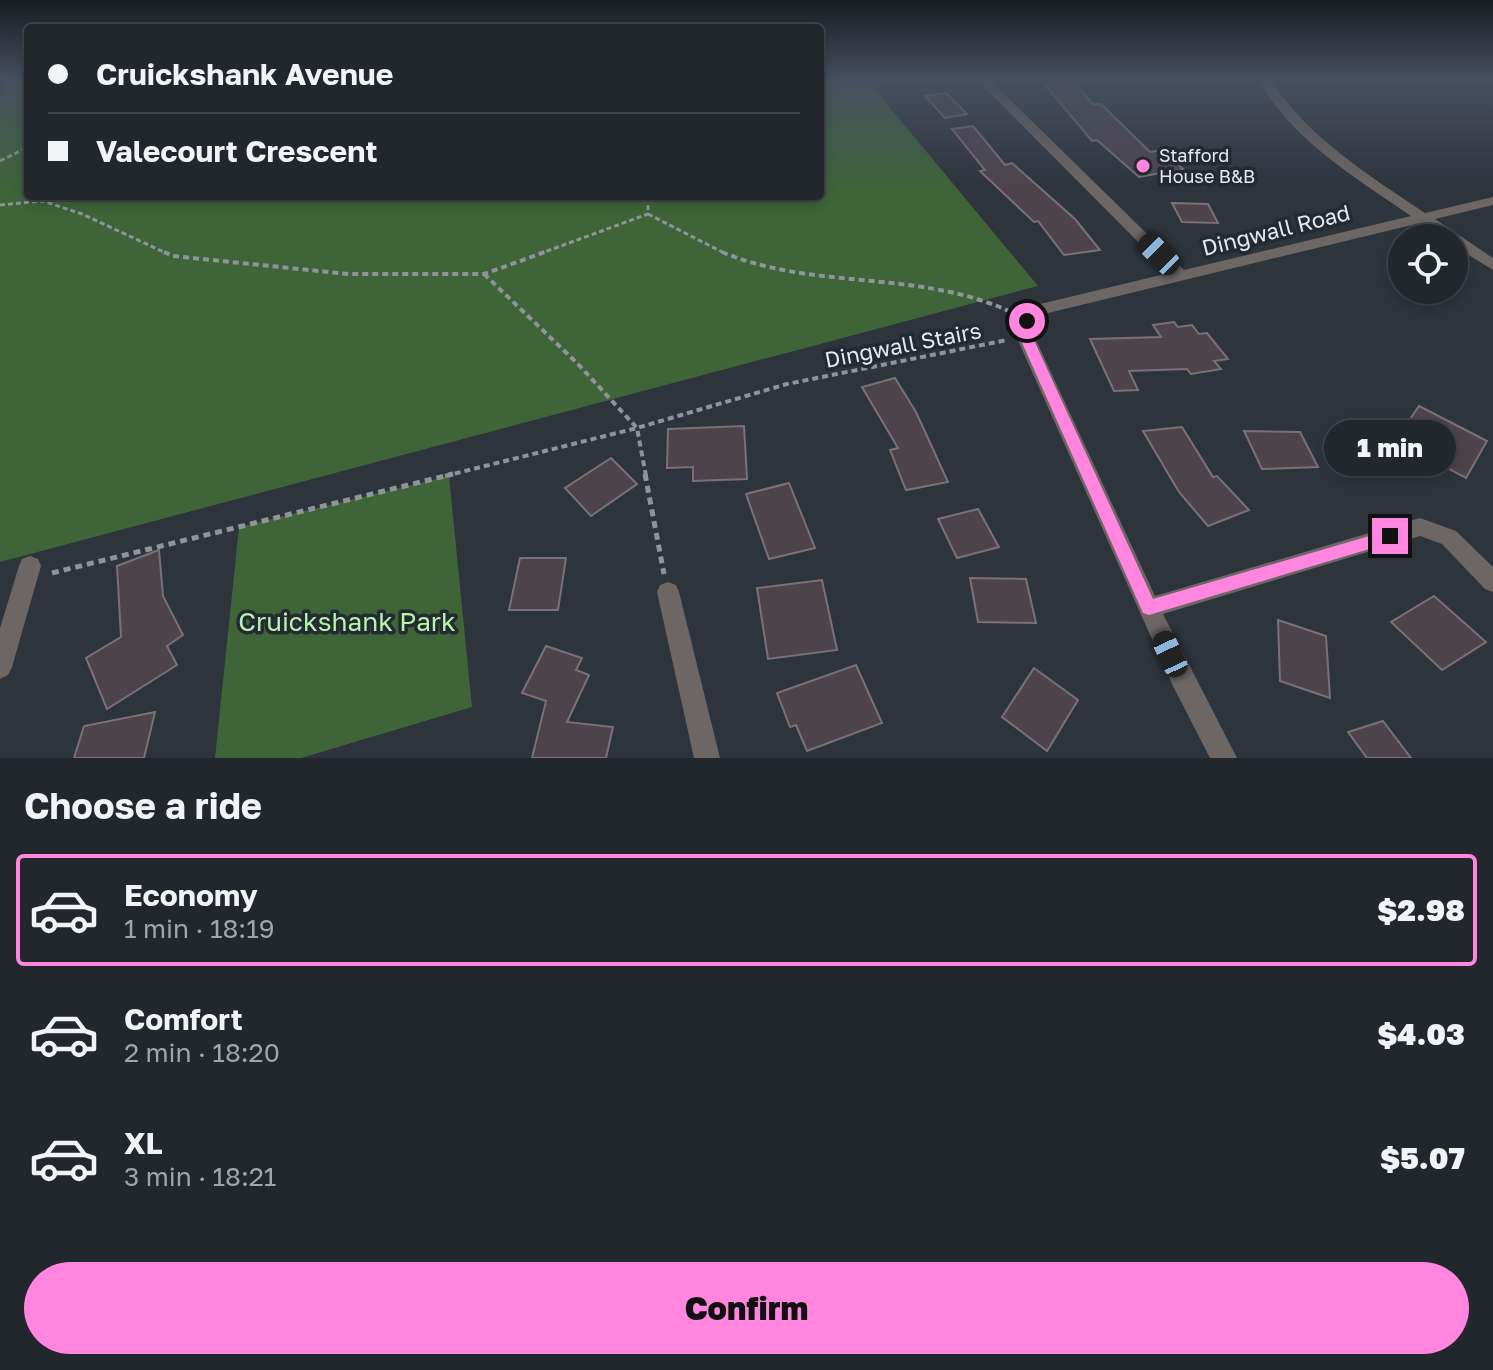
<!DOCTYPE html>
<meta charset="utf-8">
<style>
:root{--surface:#22272d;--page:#2a2f35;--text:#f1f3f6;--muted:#a2a5aa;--line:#3f4449;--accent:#ff85de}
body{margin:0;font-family:"Golos Text",sans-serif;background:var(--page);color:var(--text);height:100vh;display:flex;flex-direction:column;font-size:30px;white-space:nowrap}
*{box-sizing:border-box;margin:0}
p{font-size:26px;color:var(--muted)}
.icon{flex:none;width:44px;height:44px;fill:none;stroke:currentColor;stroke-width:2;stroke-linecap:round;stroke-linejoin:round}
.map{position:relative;height:758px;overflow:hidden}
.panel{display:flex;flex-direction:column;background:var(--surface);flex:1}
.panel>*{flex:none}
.banner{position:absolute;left:24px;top:24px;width:800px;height:176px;border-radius:8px;box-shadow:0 4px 12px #0003,0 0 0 2px var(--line);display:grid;align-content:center;height:176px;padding:0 24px;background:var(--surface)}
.fabs{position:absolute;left:1388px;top:224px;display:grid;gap:16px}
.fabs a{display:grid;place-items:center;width:80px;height:80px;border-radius:50%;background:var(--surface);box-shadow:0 4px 12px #0003,0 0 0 2px var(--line);font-size:40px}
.end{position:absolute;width:36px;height:36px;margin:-18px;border:10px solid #ff85de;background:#111;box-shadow:0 0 0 4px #111}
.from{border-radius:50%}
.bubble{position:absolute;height:56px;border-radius:28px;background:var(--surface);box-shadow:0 4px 12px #0003,0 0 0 2px var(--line);font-size:26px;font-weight:800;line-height:56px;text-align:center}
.car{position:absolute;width:24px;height:48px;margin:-24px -12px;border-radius:10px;box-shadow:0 0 6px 2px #0007;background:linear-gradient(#222 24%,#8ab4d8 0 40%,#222 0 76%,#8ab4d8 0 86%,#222 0)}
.banner b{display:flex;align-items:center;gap:28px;height:76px;font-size:30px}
.banner b+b{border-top:2px solid var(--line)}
.banner i{width:20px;height:20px;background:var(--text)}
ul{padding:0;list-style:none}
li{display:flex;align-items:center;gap:24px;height:112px;margin:0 16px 12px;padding:0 8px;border:4px solid transparent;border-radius:8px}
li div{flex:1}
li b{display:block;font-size:30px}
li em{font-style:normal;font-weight:800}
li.active{border-color:var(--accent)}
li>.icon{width:72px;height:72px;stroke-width:1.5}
h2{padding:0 24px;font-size:36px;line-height:96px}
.button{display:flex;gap:16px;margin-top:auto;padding:16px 24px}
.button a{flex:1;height:92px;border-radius:48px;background:var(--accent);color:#111;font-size:32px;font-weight:800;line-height:92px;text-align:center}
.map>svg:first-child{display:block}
.green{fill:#3e6438}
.building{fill:#4d444b;stroke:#7a7077;stroke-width:2}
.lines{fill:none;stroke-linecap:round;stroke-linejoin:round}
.path-far2{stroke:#8f949b;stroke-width:3;stroke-dasharray:5 3;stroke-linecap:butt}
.path-far1{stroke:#8f949b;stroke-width:4;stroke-dasharray:6 4;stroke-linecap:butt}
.path{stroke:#8f949b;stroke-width:5;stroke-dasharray:7 5;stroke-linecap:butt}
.street{fill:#6c6665;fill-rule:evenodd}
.route{fill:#ff85de}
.poi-dot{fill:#ff85de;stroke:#242a32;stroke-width:3}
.labels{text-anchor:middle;stroke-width:7;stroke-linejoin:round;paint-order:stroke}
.far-poi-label{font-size:18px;fill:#e6eaf0;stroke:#242a32;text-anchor:start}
.street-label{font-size:22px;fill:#e6eaf0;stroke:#242a32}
.near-park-label{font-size:26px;fill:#b5f4ab;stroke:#242a32}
</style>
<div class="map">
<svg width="1493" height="758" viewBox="0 0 1493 758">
<rect width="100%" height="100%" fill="#2e343c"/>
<g class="green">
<path d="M 6,80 L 28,80 L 28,196 L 820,196 L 820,80 L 867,80 L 1038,286 L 0,562 L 0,95 Z"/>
<path d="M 449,476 L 472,707 L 301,758 L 215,758 L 239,527 Z"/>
</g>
<g class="building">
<path d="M 1041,80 L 1072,80 L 1093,104 L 1101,104 L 1150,152 L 1162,150 L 1183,169 L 1139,177 L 1097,140 L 1092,141 Z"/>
<path d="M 946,93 L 967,114 L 945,118 L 925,96 Z"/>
<path d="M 973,126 L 1005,165 L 1012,163 L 1075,219 L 1100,250 L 1064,255 L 1038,221 L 1034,222 L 980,171 L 985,170 L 952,129 Z"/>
<path d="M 1172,203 L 1208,204 L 1218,223 L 1182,222 Z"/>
<path d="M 1174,322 L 1178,327 L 1192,325 L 1199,334 L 1207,333 L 1228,359 L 1214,361 L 1221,369 L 1191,374 L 1187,369 L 1129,371 L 1138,390 L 1114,391 L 1090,339 L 1161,337 L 1153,325 Z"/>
<path d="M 895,378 L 916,412 L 948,482 L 906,490 L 890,450 L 898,448 L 862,387 Z"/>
<path d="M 1419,406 L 1487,441 L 1466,478 L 1436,462 L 1442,452 L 1402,431 Z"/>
<path d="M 744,426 L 747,479 L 693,481 L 693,467 L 667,468 L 668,429 Z"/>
<path d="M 1182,427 L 1213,477 L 1217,476 L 1249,510 L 1208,526 L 1179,492 L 1143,431 Z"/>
<path d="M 1244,431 L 1300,432 L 1318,467 L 1262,469 Z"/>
<path d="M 611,458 L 637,484 L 591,516 L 565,488 Z"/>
<path d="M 789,483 L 815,548 L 769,559 L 746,494 Z"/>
<path d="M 978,509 L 999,547 L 957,558 L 938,519 Z"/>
<path d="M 159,550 L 163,596 L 183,635 L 167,646 L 177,665 L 107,709 L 86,658 L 121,637 L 117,566 Z"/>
<path d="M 520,558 L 566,558 L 558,610 L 509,610 Z"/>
<path d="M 970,578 L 1026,579 L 1036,623 L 978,622 Z"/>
<path d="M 822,580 L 837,650 L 768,659 L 757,588 Z"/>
<path d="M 1434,596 L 1486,642 L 1442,670 L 1391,622 Z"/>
<path d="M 1278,620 L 1326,636 L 1330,698 L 1280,681 Z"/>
<path d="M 546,646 L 582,658 L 576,670 L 589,675 L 567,722 L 613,727 L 606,758 L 532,758 L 546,701 L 522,693 Z"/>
<path d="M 856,665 L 882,723 L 807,751 L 796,725 L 790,727 L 777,693 Z"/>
<path d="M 1034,668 L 1078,700 L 1047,751 L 1002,717 Z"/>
<path d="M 155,712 L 144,758 L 74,758 L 84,726 Z"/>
<path d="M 1383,721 L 1411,758 L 1367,758 L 1348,732 Z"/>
</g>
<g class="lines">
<g class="path-far2">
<path d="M 0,161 L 28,147"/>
<path d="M 0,205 L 43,201 L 82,214 L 168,254"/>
<path d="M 648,214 L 726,254"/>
<path d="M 539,254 L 648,214 L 648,196"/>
</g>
<g class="path-far1">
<path d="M 164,252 L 173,256 L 348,274 L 484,274 L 545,252"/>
<path d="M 722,252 C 814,291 919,269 1011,312"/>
<path d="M 484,274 L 577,363 L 637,428 L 646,476"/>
<path d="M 445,476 L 637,428 L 787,384 L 1007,340"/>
</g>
<g class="path">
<path d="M 645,474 L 664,574"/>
<path d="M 52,573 L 453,474"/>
</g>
<g class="street">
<path d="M 977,80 L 990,80 L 1184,270 L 1411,216 C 1357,179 1290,139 1259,80 L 1271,80 C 1307,137 1370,176 1425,213 L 1493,197 L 1493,205 L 1435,219 L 1493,258 L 1493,270 L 1454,246 L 1454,238 L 1443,238 L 1420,223 L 1044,314 L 1035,323 L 1034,336 L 1155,596 L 1420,518 L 1456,531 L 1493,567 L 1493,592 L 1485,589 L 1442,544 L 1420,536 L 1163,614 L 1237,758 L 1210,758 L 1173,686 L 1016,336 L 1019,321 L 1032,306 L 1169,273 Z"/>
<path d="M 30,556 L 38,559 L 41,566 L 12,667 L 8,675 L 0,679 L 0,628 L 19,566 L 22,559 Z"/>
<path d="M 668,582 L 676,585 L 679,592 L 720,758 L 694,758 L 657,592 L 660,585 Z"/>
</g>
</g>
<linearGradient id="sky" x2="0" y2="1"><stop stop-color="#191d21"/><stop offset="0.43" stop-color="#465061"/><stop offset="1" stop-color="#465061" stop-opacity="0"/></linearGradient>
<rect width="1493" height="186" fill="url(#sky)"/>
<path class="route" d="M 1027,317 L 1033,321 L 1032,336 L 1153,599 L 1390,530 L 1396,532 L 1396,541 L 1149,615 L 1143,613 L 1019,336 L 1021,321 Z"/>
<circle class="poi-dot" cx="1143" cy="166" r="8"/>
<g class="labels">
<g class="far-poi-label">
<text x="1159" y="162">Stafford<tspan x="1159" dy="21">House B&amp;B</tspan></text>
</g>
<g class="street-label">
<text transform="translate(1276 230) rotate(-14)" y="8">Dingwall Road</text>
<text transform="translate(903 345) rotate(-11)" y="8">Dingwall Stairs</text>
</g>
<g class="near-park-label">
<text x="347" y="631">Cruickshank Park</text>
</g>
</g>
</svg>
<div class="fabs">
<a><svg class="icon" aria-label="locate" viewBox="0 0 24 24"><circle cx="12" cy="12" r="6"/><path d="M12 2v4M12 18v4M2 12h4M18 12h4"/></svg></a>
</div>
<i class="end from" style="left:1027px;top:321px"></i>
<i class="end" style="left:1390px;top:536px"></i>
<div class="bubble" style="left:1324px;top:420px;width:132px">1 min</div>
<i class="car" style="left:1159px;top:254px;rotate:315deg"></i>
<i class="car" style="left:1170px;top:654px;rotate:335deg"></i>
<div class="banner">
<b><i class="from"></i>Cruickshank Avenue</b>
<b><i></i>Valecourt Crescent</b>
</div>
</div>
<section class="panel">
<h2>Choose a ride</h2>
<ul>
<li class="active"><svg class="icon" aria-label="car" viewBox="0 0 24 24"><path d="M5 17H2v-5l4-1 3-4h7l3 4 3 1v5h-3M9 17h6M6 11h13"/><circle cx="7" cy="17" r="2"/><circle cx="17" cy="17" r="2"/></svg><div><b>Economy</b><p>1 min · 18:19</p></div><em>$2.98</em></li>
<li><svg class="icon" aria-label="car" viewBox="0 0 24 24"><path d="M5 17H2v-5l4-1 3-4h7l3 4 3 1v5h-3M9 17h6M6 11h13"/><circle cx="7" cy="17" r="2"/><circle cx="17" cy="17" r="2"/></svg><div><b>Comfort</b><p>2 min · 18:20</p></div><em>$4.03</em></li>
<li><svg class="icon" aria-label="car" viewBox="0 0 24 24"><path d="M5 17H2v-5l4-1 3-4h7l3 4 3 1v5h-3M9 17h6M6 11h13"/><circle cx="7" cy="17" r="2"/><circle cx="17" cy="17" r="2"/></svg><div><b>XL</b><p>3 min · 18:21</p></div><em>$5.07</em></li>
</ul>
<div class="button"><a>Confirm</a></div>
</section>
